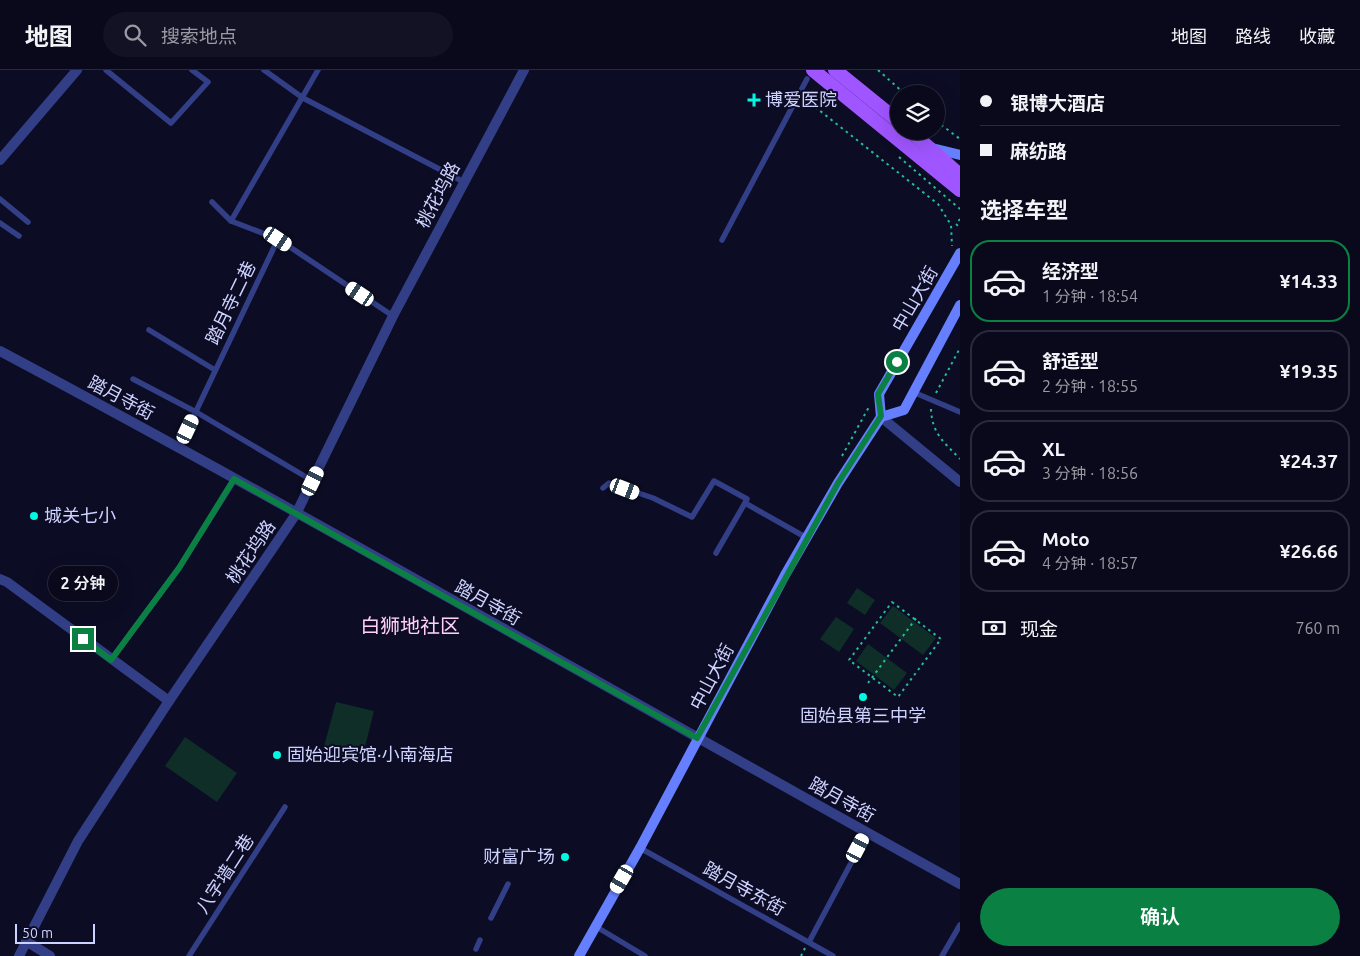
<!DOCTYPE html>
<html lang="zh">
<meta charset="utf-8">
<style>
:root{--surface:#09091b;--page:#121224;--text:#f1f3f6;--muted:#999aa3;--line:#292a3a;--accent:#0b8043}
body{margin:0;font-family:Ubuntu,"Noto Sans SC",sans-serif;background:var(--page);color:var(--text);height:100vh;display:flex;flex-direction:column;font-size:19px;white-space:nowrap}
*{box-sizing:border-box;margin:0}
p{font-size:16px;color:var(--muted)}
.icon{flex:none;width:28px;height:28px;fill:none;stroke:currentColor;stroke-width:2;stroke-linecap:round;stroke-linejoin:round}
.map{position:relative;flex:1;overflow:hidden}
.details{display:flex;flex-direction:column;background:var(--surface);width:400px}
.details>*{flex:none}
.hud{display:grid;align-content:center;height:110px;padding:0 20px;background:var(--surface)}
.controls{position:absolute;left:890px;top:15px;display:grid;gap:10px}
.controls a{display:grid;place-items:center;width:55px;height:55px;border-radius:50%;background:var(--surface);box-shadow:0 5px 20px #0002,0 0 0 1px var(--line);font-size:25px}
.scale{position:absolute;left:15px;bottom:12px;width:80px;box-sizing:border-box;padding-left:5px;border:2px solid #ced2ff;border-top:0;font-size:14px;line-height:18px;white-space:nowrap;color:#ced2ff;-webkit-text-stroke:4px #0c0c24;paint-order:stroke}
.end{position:absolute;width:22px;height:22px;margin:-11px;border:6px solid #0b8043;background:#fff;box-shadow:0 0 0 2px #fff}
.from{border-radius:50%}
.bubble{position:absolute;height:35px;border-radius:18px;background:var(--surface);box-shadow:0 5px 20px #0002,0 0 0 1px var(--line);font-size:16px;font-weight:600;line-height:35px;text-align:center}
.car{position:absolute;width:15px;height:30px;margin:-15px -8px;border-radius:6px;box-shadow:0 0 4px 1px #0007;background:linear-gradient(#fff 24%,#345 0 40%,#fff 0 76%,#345 0 86%,#fff 0)}
.hud b{display:flex;align-items:center;gap:18px;height:48px;font-size:19px}
.hud b+b{border-top:1px solid var(--line)}
.hud i{width:12px;height:12px;background:var(--text)}
ul{padding:0;list-style:none}
li{display:flex;align-items:center;gap:15px;height:82px;margin:0 10px 8px;padding:0 10px;border:2px solid var(--line);border-radius:20px}
li div{flex:1}
li b{display:block;font-size:19px}
li em{font-style:normal;font-weight:600}
li.selected{border-color:var(--accent)}
li>.icon{width:45px;height:45px;stroke-width:1.5}
h2{padding:0 20px;font-size:22px;line-height:60px}
.pay{display:flex;align-items:center;gap:12px;height:55px;padding:0 20px;font-size:19px}
.pay p{margin-inline-start:auto}
.action{display:flex;gap:10px;margin-top:auto;padding:10px 20px}
.action a{flex:1;height:58px;border-radius:30px;background:var(--accent);color:#fff;font-size:20px;font-weight:600;line-height:58px;text-align:center}
header{display:flex;align-items:center;gap:30px;box-sizing:border-box;height:70px;padding:0 25px;background:var(--surface);border-bottom:1px solid var(--line)}
header strong{font-size:24px}
nav{display:flex;gap:28px;margin-inline-start:auto;font-size:18px}
.search{width:350px;height:45px;background:var(--page);display:flex;align-items:center;gap:12px;box-sizing:border-box;padding:0 18px;border-radius:28px;color:var(--muted);font-size:19px}
main{display:flex;flex:1;min-height:0}
.map>svg:first-child{display:block}
.green{fill:#0e2e27}
.lines{fill:none;stroke-linecap:round;stroke-linejoin:round}
.path{stroke:#23be97;stroke-width:2;stroke-dasharray:2.5 4;stroke-linecap:butt}
.service{stroke:#323f87;stroke-width:5.5}
.minor{stroke:#323f87;stroke-width:10}
.tertiary{stroke:#323f87;stroke-width:10}
.secondary{stroke:#657fff;stroke-width:10}
.primary{stroke:#9f55ff;stroke-width:14}
.route{stroke:#0b8043;stroke-width:6}
.poi-dot{fill:#00f9e3;stroke:#0c0c24;stroke-width:2}
.labels{text-anchor:middle;stroke-width:4;stroke-linejoin:round;paint-order:stroke}
.poi-label{font-size:18px;fill:#ced2ff;stroke:#0c0c24;text-anchor:start}
.street-label{font-size:18px;fill:#ced2ff;stroke:#0c0c24}
.quarter-label{font-size:20px;fill:#ffd0f7;stroke:#0c0c24}
</style>
<header>
<strong>地图</strong>
<div class="search"><svg class="icon" aria-label="search" viewBox="0 0 24 24"><circle cx="10" cy="10" r="6"/><path d="M15 15l6 6"/></svg>搜索地点</div>
<nav><a>地图</a><a>路线</a><a>收藏</a></nav>
</header>
<main>
<div class="map">
<svg width="960" height="886" viewBox="0 0 960 886">
<rect width="100%" height="100%" fill="#0c0c24"/>
<g class="green">
<path d="M 857,518 L 875,530 L 865,545 L 847,533 Z"/>
<path d="M 893,536 L 936,568 L 923,585 L 880,553 Z"/>
<path d="M 836,547 L 854,559 L 839,582 L 820,569 Z"/>
<path d="M 868,574 L 907,603 L 894,620 L 856,591 Z"/>
<path d="M 336,632 L 374,641 L 361,693 L 323,680 Z"/>
<path d="M 185,667 L 237,703 L 217,732 L 165,696 Z"/>
</g>
<g class="lines">
<g class="path">
<path d="M 878,0 L 905,24"/>
<path d="M 805,29 L 938,134 L 951,155 L 952,176"/>
<path d="M 936,51 L 960,69"/>
<path d="M 899,87 L 960,139"/>
<path d="M 960,149 L 956,154 L 960,158"/>
<path d="M 936,323 L 960,278"/>
<path d="M 931,339 C 932,364 944,372 960,389"/>
<path d="M 842,386 L 870,335"/>
<path d="M 892,532 L 941,569 L 898,627 L 849,590 Z"/>
<path d="M 868,613 L 917,547"/>
<path d="M 801,886 L 805,878"/>
</g>
<g class="service">
<path d="M 106,0 L 171,53 L 208,12 L 192,0"/>
<path d="M 264,0 L 303,28 L 464,112"/>
<path d="M 0,129 L 28,152"/>
<path d="M 212,132 L 231,151"/>
<path d="M 0,153 L 19,166"/>
<path d="M 278,169 L 393,246"/>
<path d="M 722,170 L 807,9"/>
<path d="M 149,260 L 215,300"/>
<path d="M 133,309 L 196,342 L 313,411"/>
<path d="M 913,322 L 960,342"/>
<path d="M 179,377 L 278,169 L 231,151 L 318,0"/>
<path d="M 603,418 L 609,413 L 653,428 L 692,447 L 714,411 L 747,429 L 745,433 L 807,468"/>
<path d="M 716,483 L 745,433"/>
<path d="M 111,590 L 179,498 L 235,409"/>
<path d="M 640,778 L 833,886"/>
<path d="M 491,848 L 508,814"/>
<path d="M 595,856 L 645,886"/>
<path d="M 809,872 L 867,763"/>
<path d="M 476,879 L 480,870"/>
<path d="M 189,886 L 285,737"/>
<path d="M 942,886 L 960,855"/>
</g>
<g class="minor">
<path d="M 0,90 L 77,0"/>
<path d="M 881,347 L 960,412"/>
<path d="M 26,871 L 50,886"/>
</g>
<g class="tertiary">
<path d="M 0,281 C 323,453 639,637 960,814"/>
<path d="M 0,509 L 7,512 L 169,631"/>
<path d="M 19,886 L 78,771 L 169,631 L 296,444 L 393,246 L 524,0"/>
</g>
<g class="secondary">
<path d="M 932,78 L 960,85"/>
<path d="M 881,347 L 904,340 L 960,235"/>
<path d="M 579,886 L 640,778 L 785,505 L 838,413 L 881,347 L 879,324 L 960,183"/>
</g>
<g class="primary">
<path d="M 813,0 L 960,120"/>
<path d="M 835,0 L 899,52"/>
<path d="M 910,61 L 960,105"/>
</g>
</g>
<g class="lines">
<path class="route" d="M 83,569 L 111,590 L 179,498 L 234,409 L 697,668 L 838,413 L 881,346 L 878,324 L 897,292"/>
</g>
<g class="poi-dot">
<path d="M751.5 22.5h5v5h5v5h-5v5h-5v-5h-5v-5h5z"/>
<circle cx="34" cy="446" r="5"/>
<circle cx="863" cy="627" r="5"/>
<circle cx="277" cy="685" r="5"/>
<circle cx="565" cy="787" r="5"/>
</g>
<g class="labels">
<g class="poi-label">
<text x="765" y="36">博爱医院</text>
<text x="44" y="452">城关七小</text>
<text x="863" y="652" text-anchor="middle">固始县第三中学</text>
<text x="287" y="691">固始迎宾馆·小南海店</text>
<text x="555" y="793" text-anchor="end">财富广场</text>
</g>
<g class="street-label">
<text transform="translate(438 125) rotate(-62)" y="6">桃花坞路</text>
<text transform="translate(915 229) rotate(-60)" y="6">中山大街</text>
<text transform="translate(231 233) rotate(-64)" y="6">踏月寺二巷</text>
<text transform="translate(121 328) rotate(28)" y="6">踏月寺街</text>
<text transform="translate(251 482) rotate(-56)" y="6">桃花坞路</text>
<text transform="translate(488 533) rotate(29)" y="6">踏月寺街</text>
<text transform="translate(712 607) rotate(-62)" y="6">中山大街</text>
<text transform="translate(842 730) rotate(29)" y="6">踏月寺街</text>
<text transform="translate(225 804) rotate(-57)" y="6">八字墙二巷</text>
<text transform="translate(744 819) rotate(29)" y="6">踏月寺东街</text>
</g>
<g class="quarter-label">
<text x="410" y="563">白狮地社区</text>
</g>
</g>
</svg>
<div class="controls">
<a><svg class="icon" aria-label="layers" viewBox="0 0 24 24"><path d="M12 4l9 5-9 5-9-5zM3 14l9 5 9-5"/></svg></a>
</div>
<div class="scale">50 m</div>
<i class="end from" style="left:897px;top:292px"></i>
<i class="end" style="left:83px;top:569px"></i>
<div class="bubble" style="left:48px;top:496px;width:70px">2 分钟</div>
<i class="car" style="left:278px;top:169px;rotate:124deg"></i>
<i class="car" style="left:360px;top:224px;rotate:304deg"></i>
<i class="car" style="left:188px;top:359px;rotate:25deg"></i>
<i class="car" style="left:313px;top:411px;rotate:26deg"></i>
<i class="car" style="left:625px;top:419px;rotate:111deg"></i>
<i class="car" style="left:858px;top:778px;rotate:28deg"></i>
<i class="car" style="left:622px;top:809px;rotate:210deg"></i>
</div>
<section class="details">
<div class="hud">
<b><i class="from"></i>银博大酒店</b>
<b><i></i>麻纺路</b>
</div>
<h2>选择车型</h2>
<ul>
<li class="selected"><svg class="icon" aria-label="car" viewBox="0 0 24 24"><path d="M5 17H2v-5l4-1 3-4h7l3 4 3 1v5h-3M9 17h6M6 11h13"/><circle cx="7" cy="17" r="2"/><circle cx="17" cy="17" r="2"/></svg><div><b>经济型</b><p>1 分钟 · 18:54</p></div><em>¥14.33</em></li>
<li><svg class="icon" aria-label="car" viewBox="0 0 24 24"><path d="M5 17H2v-5l4-1 3-4h7l3 4 3 1v5h-3M9 17h6M6 11h13"/><circle cx="7" cy="17" r="2"/><circle cx="17" cy="17" r="2"/></svg><div><b>舒适型</b><p>2 分钟 · 18:55</p></div><em>¥19.35</em></li>
<li><svg class="icon" aria-label="car" viewBox="0 0 24 24"><path d="M5 17H2v-5l4-1 3-4h7l3 4 3 1v5h-3M9 17h6M6 11h13"/><circle cx="7" cy="17" r="2"/><circle cx="17" cy="17" r="2"/></svg><div><b>XL</b><p>3 分钟 · 18:56</p></div><em>¥24.37</em></li>
<li><svg class="icon" aria-label="car" viewBox="0 0 24 24"><path d="M5 17H2v-5l4-1 3-4h7l3 4 3 1v5h-3M9 17h6M6 11h13"/><circle cx="7" cy="17" r="2"/><circle cx="17" cy="17" r="2"/></svg><div><b>Moto</b><p>4 分钟 · 18:57</p></div><em>¥26.66</em></li>
</ul>
<div class="pay"><svg class="icon" aria-label="cash" viewBox="0 0 24 24"><path d="M3 7h18v10H3z"/><circle cx="12" cy="12" r="2"/></svg>现金<p>760 m</p></div>
<div class="action"><a>确认</a></div>
</section>
</main>
